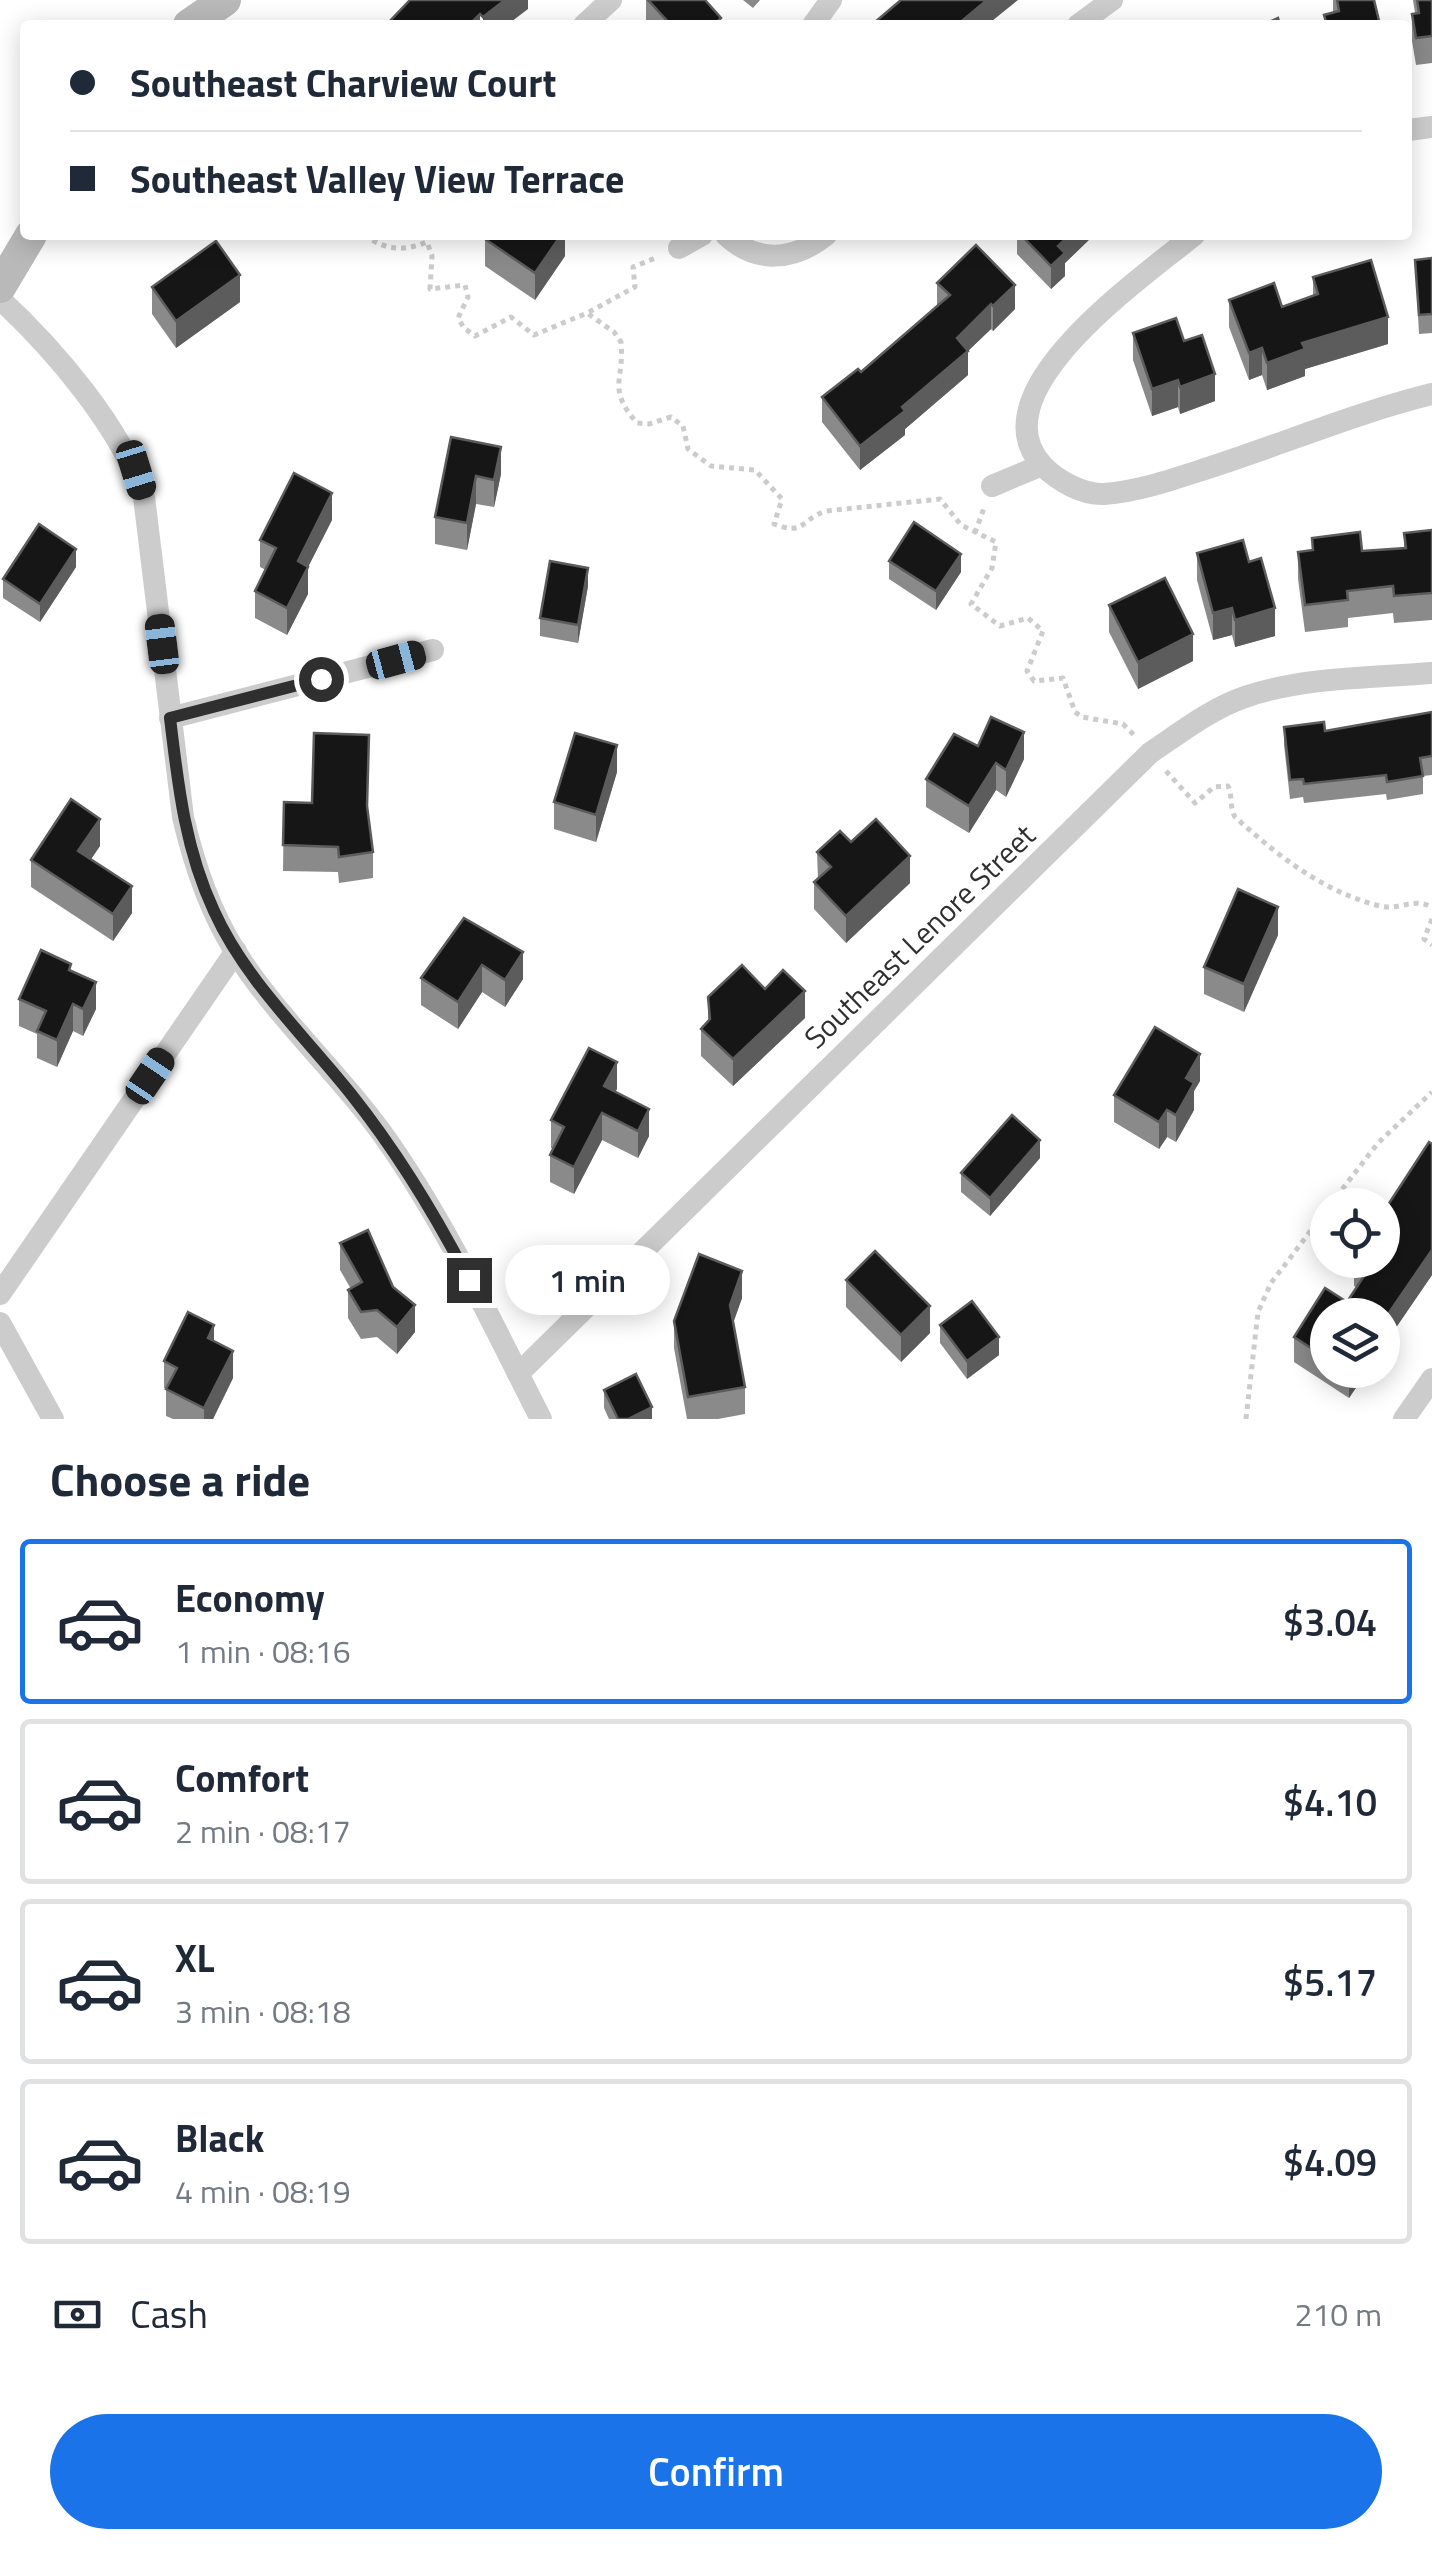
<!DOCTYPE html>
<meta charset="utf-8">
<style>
:root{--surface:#fff;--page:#f6f6f7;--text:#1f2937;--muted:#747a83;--line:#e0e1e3;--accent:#1a73e8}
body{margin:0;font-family:"Titillium Web",sans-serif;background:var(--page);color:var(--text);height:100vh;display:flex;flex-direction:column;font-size:38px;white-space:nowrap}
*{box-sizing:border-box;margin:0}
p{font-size:32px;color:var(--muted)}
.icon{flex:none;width:55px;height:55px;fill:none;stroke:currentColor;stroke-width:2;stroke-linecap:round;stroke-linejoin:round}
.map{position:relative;height:1419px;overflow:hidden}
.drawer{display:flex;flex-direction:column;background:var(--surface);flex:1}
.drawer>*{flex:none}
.banner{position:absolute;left:20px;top:20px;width:1392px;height:220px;border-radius:10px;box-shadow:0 5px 25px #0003;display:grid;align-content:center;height:220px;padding:0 50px;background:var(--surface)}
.controls{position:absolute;left:1310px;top:1188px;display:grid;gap:20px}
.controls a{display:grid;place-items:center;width:90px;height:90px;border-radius:50%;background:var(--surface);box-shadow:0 5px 25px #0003;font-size:50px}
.end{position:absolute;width:45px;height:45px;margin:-22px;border:12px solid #2f2f2f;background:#fff;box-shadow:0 0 0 5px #fff}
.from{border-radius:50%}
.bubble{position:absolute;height:70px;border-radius:35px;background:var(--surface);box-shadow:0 5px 25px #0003;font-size:32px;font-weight:600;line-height:70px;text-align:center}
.car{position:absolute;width:30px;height:60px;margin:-30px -15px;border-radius:12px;box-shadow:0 0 8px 2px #0007;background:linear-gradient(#222 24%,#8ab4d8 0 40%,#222 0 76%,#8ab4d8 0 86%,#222 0)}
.banner b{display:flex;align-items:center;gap:35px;height:95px;font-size:38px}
.banner b+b{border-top:2px solid var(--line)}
.banner i{width:25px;height:25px;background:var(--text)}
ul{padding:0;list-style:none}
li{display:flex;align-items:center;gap:30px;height:165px;margin:0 20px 15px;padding:0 30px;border:5px solid var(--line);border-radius:10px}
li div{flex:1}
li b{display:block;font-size:38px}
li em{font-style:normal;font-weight:600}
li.selected{border-color:var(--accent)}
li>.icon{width:90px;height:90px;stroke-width:1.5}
h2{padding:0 50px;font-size:45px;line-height:120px}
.pay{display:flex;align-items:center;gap:25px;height:110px;padding:0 50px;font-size:38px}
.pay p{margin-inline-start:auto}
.action{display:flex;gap:20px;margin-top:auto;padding:20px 50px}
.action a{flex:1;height:115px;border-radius:60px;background:var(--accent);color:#fff;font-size:40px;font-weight:600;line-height:115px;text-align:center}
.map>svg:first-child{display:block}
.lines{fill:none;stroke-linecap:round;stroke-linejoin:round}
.path{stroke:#ccc;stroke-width:5;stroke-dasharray:5 5;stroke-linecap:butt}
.street{stroke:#ccc;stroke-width:22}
.secondary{stroke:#b9b9b9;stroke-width:32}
.wall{fill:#8a8a8a}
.shaded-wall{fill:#5c5c5c}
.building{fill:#161616;stroke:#5c5c5c;stroke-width:2.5}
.route{stroke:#2f2f2f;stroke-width:12}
.labels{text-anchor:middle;stroke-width:10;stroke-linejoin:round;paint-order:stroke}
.street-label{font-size:30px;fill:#2f2f2f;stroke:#fff}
</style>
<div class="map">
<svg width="1432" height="1419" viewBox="0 0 1432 1419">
<rect width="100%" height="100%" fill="#fff"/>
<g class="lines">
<g class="path">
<path d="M 364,235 C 386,250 402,252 427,242 L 432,256 L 430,289 L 465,285 L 468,297 L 458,318 L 464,328 L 475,336 L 511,317 L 534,335 L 587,313 L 614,332 L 621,342 C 625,379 606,388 637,423 L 649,424 L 671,417 L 683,426 L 688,449 L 711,466 L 755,470 L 782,499 L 774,524 C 806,536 799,520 826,511 L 940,499 L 961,525 L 996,542 L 992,568 L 971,604 L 1000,626 L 1028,618 L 1043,631 L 1027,671 L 1034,681 L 1063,678 L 1075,712 L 1082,717 L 1123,724 L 1134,735"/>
<path d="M 589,312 L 635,287 L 633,267 L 658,257"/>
<path d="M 975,533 L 984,508"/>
<path d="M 1166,771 L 1195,803 L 1214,787 L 1228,786 C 1233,796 1229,806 1235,817 C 1277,855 1323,892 1380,906 C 1398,911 1413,897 1432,907"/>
<path d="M 1432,919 L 1424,939 L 1432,945"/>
<path d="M 1330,1205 L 1378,1143 L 1432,1092"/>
<path d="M 1246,1419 L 1258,1312 L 1271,1283 L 1328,1208"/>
</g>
<g class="street">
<path d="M 584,25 L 611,0"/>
<path d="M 813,25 L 831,0"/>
<path d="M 1078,25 L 1112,0"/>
<path d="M 1408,130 L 1432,127"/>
<path d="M 726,235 C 756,264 794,261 826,235"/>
<path d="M 1194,235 C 1145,276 973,393 1043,466 C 1058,481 1083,495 1104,494 C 1140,491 1174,479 1208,468 C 1283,444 1355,413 1432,394"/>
<path d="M 679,248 L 702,235"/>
<path d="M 0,299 C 53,348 122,428 144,497 L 183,817 C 194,864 209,910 235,951 C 279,1021 344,1077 391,1146 C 450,1232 494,1327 541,1419"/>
<path d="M 992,486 L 1042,465"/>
<path d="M 170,718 L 433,650"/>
<path d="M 0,1294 L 236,951"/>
<path d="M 0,1323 L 53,1419"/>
<path d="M 518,1374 L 1150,753 C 1180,733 1210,709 1245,697 C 1303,677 1371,678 1432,673"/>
<path d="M 1404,1419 L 1432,1379"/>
</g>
<g class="secondary">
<path d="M 189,25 L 225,0"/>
<path d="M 0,287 L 31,235"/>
</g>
</g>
<g class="wall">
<path d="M 646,0 L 705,0 L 721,25 L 646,25 Z"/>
<path d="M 743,0 L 760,0 L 753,8 Z"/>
<path d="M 1333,0 L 1374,0 L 1380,25 L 1324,25 L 1324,15 L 1333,12 Z"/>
<path d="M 1413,0 L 1432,0 L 1432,63 L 1416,65 L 1412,41 L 1412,14 L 1415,13 Z"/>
<path d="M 565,235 L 565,256 L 535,300 L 485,266 L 485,239 Z"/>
<path d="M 1017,235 L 1094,235 L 1065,263 L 1065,276 L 1051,289 L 1017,254 Z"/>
<path d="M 1432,258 L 1432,333 L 1419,334 L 1415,260 Z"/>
<path d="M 1313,277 L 1388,344 L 1305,369 L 1305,376 L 1267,390 L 1262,375 L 1249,380 L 1229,327 L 1229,300 L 1282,307 L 1313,295 Z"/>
<path d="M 937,283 L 1015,309 L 993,331 L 991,329 L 968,351 L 968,375 L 905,429 L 905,435 L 860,470 L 822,422 L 822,397 L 861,372 L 937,306 Z"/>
<path d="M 152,287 L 240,302 L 176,348 L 152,314 Z"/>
<path d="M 1133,333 L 1184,341 L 1215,401 L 1180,414 L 1178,407 L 1152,416 L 1133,360 Z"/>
<path d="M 451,437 L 501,474 L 494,507 L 476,504 L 467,550 L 435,544 L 435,517 Z"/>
<path d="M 332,520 L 308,567 L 308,594 L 287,635 L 255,618 L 255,591 L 266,570 L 260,567 L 260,540 Z"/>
<path d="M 1432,530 L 1432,620 L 1394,623 L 1393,613 L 1348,618 L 1348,627 L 1305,632 L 1298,579 L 1298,552 L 1312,550 L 1312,538 L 1362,551 L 1404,548 L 1404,533 Z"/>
<path d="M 1197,553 L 1249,562 L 1275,636 L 1235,647 L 1232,635 L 1213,640 L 1197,580 Z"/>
<path d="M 889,561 L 961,572 L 936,610 L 889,579 Z"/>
<path d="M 76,567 L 40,622 L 3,598 L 3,579 Z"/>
<path d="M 588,586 L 578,643 L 540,636 L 540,618 Z"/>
<path d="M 1109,605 L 1193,661 L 1138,689 L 1109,632 Z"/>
<path d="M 1432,712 L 1432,775 L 1423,776 L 1423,794 L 1387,800 L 1386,794 L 1304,803 L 1303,797 L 1290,799 L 1284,745 L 1284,727 L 1325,731 Z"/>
<path d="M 978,746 L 1024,759 L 1006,797 L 996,790 L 969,833 L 926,807 L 926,779 Z"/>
<path d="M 617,772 L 596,842 L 554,829 L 554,802 Z"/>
<path d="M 284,802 L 368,811 L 373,852 L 373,878 L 339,883 L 338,872 L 283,871 Z"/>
<path d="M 851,842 L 910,883 L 846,943 L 814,909 L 814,882 L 818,880 L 817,852 Z"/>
<path d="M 100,846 L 91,859 L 132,913 L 113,941 L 31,887 L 31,860 Z"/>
<path d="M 464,918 L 523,979 L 505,1007 L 482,992 L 458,1029 L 421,1005 L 421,978 Z"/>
<path d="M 1278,935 L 1244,1012 L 1204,994 L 1204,967 Z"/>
<path d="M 71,971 L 96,1009 L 83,1036 L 73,1031 L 57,1067 L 37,1058 L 37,1034 L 19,1026 L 19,999 Z"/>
<path d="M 765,989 L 805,1018 L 733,1086 L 701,1056 L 701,1029 L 708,1021 L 708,997 Z"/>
<path d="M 1200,1081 L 1194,1091 L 1194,1110 L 1176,1142 L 1167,1137 L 1159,1149 L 1114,1122 L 1114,1095 Z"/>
<path d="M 617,1089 L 615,1091 L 649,1136 L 638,1158 L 602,1140 L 574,1194 L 550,1182 L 550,1155 L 553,1149 L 551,1148 L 551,1120 Z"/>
<path d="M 1432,1144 L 1432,1275 L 1382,1348 L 1382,1315 L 1328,1315 L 1328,1370 L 1368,1370 L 1349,1398 L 1294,1362 L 1294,1337 L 1347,1302 L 1356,1287 L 1354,1286 L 1354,1260 Z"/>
<path d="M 1040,1158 L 990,1216 L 961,1192 L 961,1173 Z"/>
<path d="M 340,1243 L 393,1287 L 415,1332 L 397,1354 L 377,1337 L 361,1339 L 348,1318 L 348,1290 L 351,1289 L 340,1270 Z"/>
<path d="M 846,1280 L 930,1333 L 901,1362 L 846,1307 Z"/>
<path d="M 742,1298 L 733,1323 L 745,1387 L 745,1414 L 718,1419 L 687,1419 L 674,1348 L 674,1321 Z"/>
<path d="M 940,1325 L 999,1355 L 967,1379 L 940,1343 Z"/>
<path d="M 214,1341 L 233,1378 L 213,1419 L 173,1419 L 166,1416 L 166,1389 L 164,1388 L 164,1361 Z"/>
<path d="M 604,1390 L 652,1419 L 609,1419 L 604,1408 Z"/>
</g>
<g class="shaded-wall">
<path d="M 505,0 L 528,0 L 528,9 L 507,25 L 483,25 L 483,17 Z"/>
<path d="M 987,0 L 1018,0 L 987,25 L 957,25 Z"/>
<path d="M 480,14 L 480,25 L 469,25 Z"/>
<path d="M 561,235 L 565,235 L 565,256 L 535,300 L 535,273 Z"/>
<path d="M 1070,235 L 1094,235 L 1065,263 L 1065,276 L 1051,289 L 1051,266 L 1058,246 Z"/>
<path d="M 240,275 L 240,302 L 176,348 L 176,321 Z"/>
<path d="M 1015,285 L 1015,309 L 993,331 L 993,306 Z"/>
<path d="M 991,304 L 991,329 L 968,351 L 968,375 L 905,429 L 905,435 L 860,470 L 860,446 L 957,338 Z"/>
<path d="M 1388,317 L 1388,344 L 1305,369 L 1305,376 L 1267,390 L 1267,363 L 1302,343 Z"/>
<path d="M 1262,348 L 1262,375 L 1249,380 L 1249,353 Z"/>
<path d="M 1215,374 L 1215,401 L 1180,414 L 1180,387 Z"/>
<path d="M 1178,380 L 1178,407 L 1152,416 L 1152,389 Z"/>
<path d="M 501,447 L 501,474 L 494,507 L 494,480 Z"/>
<path d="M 476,476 L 476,504 L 467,550 L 467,523 Z"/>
<path d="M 332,493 L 332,520 L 308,567 L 308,594 L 287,635 L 287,608 L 298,561 Z"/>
<path d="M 76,549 L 76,567 L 40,622 L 40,604 Z"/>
<path d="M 961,554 L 961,572 L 936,610 L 936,591 Z"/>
<path d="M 588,568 L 588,586 L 578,643 L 578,625 Z"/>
<path d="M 1232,608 L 1232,635 L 1213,640 L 1213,613 Z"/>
<path d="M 1275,608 L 1275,636 L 1235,647 L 1235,620 Z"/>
<path d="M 1193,634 L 1193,661 L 1138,689 L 1138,662 Z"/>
<path d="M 1024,732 L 1024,759 L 1006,797 L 1006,770 Z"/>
<path d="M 617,745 L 617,772 L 596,842 L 596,815 Z"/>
<path d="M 996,763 L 996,790 L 969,833 L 969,806 Z"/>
<path d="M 100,819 L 100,846 L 78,878 L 78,851 Z"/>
<path d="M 910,856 L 910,883 L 846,943 L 846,916 Z"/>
<path d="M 132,886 L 132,913 L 113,941 L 113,914 Z"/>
<path d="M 1278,907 L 1278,935 L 1244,1012 L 1244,984 Z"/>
<path d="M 523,952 L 523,979 L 505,1007 L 505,980 Z"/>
<path d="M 482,965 L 482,992 L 458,1029 L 458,1002 Z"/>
<path d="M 96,982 L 96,1009 L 83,1036 L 83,1009 Z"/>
<path d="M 805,991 L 805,1018 L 733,1086 L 733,1059 Z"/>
<path d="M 73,1004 L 73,1031 L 57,1067 L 57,1040 Z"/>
<path d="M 1200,1054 L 1200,1081 L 1194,1091 L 1194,1110 L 1176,1142 L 1176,1115 L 1186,1078 Z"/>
<path d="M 617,1062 L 617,1089 L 604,1113 L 604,1086 Z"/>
<path d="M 649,1109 L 649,1136 L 638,1158 L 638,1131 Z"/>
<path d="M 1167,1110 L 1167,1137 L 1159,1149 L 1159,1122 Z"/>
<path d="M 602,1113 L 602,1140 L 574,1194 L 574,1167 Z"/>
<path d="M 1040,1140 L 1040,1158 L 990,1216 L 990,1198 Z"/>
<path d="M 1432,1250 L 1432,1275 L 1382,1348 L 1382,1323 Z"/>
<path d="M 742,1271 L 742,1298 L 730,1332 L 730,1305 Z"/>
<path d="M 415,1305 L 415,1332 L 397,1354 L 397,1327 Z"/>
<path d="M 930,1306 L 930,1333 L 901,1362 L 901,1335 Z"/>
<path d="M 214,1325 L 214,1352 L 208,1338 Z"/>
<path d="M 999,1337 L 999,1355 L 967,1379 L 967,1361 Z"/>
<path d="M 233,1351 L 233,1378 L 213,1419 L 204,1419 L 204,1408 Z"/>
<path d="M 1351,1370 L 1368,1370 L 1349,1398 L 1349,1373 Z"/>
<path d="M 652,1407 L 652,1419 L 628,1419 Z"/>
</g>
<g class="building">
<path d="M 410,0 L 505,0 L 483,17 L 480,14 L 469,25 L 392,25 L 389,22 Z"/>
<path d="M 648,0 L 705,0 L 721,18 L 714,25 L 671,25 Z"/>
<path d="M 901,0 L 987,0 L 957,25 L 878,25 L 875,22 Z"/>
<path d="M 1337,0 L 1374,0 L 1380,25 L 1327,25 L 1324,15 L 1339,11 Z"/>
<path d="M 1417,0 L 1432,0 L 1432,36 L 1416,38 L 1412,14 L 1419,13 Z"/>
<path d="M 1278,18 L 1280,25 L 1262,25 Z"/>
<path d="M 488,235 L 561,235 L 535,273 L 485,239 Z"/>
<path d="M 1021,235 L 1070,235 L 1058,246 L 1065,253 L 1051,266 Z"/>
<path d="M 216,241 L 240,275 L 176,321 L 152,287 Z"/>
<path d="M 976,245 L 1015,285 L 993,306 L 991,304 L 957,338 L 968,351 L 902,407 L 905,411 L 860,446 L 822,397 L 858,369 L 861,372 L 950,295 L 937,283 Z"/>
<path d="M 1432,258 L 1432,314 L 1419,315 L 1415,260 Z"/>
<path d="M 1371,260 L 1388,317 L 1302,343 L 1305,349 L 1267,363 L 1262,348 L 1249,353 L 1229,300 L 1274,283 L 1282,307 L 1318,294 L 1313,277 Z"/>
<path d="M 1176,318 L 1184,341 L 1202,335 L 1215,374 L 1180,387 L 1178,380 L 1152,389 L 1133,333 Z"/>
<path d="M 451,437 L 501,447 L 494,480 L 476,476 L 467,523 L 435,517 Z"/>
<path d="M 294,473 L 332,493 L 298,561 L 308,567 L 287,608 L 255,591 L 276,548 L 260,540 Z"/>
<path d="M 914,522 L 961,554 L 936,591 L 889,561 Z"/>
<path d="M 39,524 L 76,549 L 40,604 L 3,579 Z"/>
<path d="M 1432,530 L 1432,593 L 1394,596 L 1393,586 L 1347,591 L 1348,600 L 1305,605 L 1298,552 L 1313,550 L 1312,538 L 1360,532 L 1362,551 L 1406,548 L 1404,533 Z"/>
<path d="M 1243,540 L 1249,562 L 1261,558 L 1275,608 L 1235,620 L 1232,608 L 1213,613 L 1197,553 Z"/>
<path d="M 550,561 L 588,568 L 578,625 L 540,618 Z"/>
<path d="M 1165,578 L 1193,634 L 1138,662 L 1109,605 Z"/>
<path d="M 1432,712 L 1432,756 L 1420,758 L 1423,776 L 1387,782 L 1386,775 L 1304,784 L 1303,779 L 1290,780 L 1284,727 L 1324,722 L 1325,731 Z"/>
<path d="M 991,717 L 1024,732 L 1006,770 L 996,763 L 969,806 L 926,779 L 954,734 L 978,746 Z"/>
<path d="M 314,733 L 369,735 L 367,806 L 373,852 L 339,857 L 338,847 L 283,845 L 284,802 L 312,803 Z"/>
<path d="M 575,733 L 617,745 L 596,815 L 554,802 Z"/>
<path d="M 71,799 L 100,819 L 78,851 L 132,886 L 113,914 L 31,860 Z"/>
<path d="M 876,819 L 910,856 L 846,916 L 814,882 L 831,867 L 817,852 L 840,831 L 851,842 Z"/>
<path d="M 1238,889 L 1278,907 L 1244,984 L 1204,967 Z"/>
<path d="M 464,918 L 523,952 L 505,980 L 482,965 L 458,1002 L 421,978 Z"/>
<path d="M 41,950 L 71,964 L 69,970 L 96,982 L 83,1009 L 73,1004 L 57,1040 L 37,1031 L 46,1011 L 19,999 Z"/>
<path d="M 742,965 L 765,989 L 783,970 L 805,991 L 733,1059 L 701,1029 L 710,1019 L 708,997 Z"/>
<path d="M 1155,1027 L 1200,1054 L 1186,1078 L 1194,1083 L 1176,1115 L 1167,1110 L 1159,1122 L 1114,1095 Z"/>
<path d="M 589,1048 L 617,1062 L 604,1086 L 649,1109 L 638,1131 L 602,1113 L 574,1167 L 550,1155 L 564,1127 L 551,1120 Z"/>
<path d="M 1012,1115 L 1040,1140 L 990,1198 L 961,1173 Z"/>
<path d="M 1429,1142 L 1432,1144 L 1432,1250 L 1382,1323 L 1382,1315 L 1328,1315 L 1328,1359 L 1294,1337 L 1325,1288 L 1347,1302 L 1368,1270 L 1354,1260 L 1382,1260 L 1382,1214 Z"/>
<path d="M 368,1230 L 393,1287 L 415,1305 L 397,1327 L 377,1310 L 361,1312 L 348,1290 L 362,1282 L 340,1243 Z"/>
<path d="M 875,1251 L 930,1306 L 901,1335 L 846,1280 Z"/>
<path d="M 699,1254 L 742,1271 L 730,1305 L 745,1387 L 688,1397 L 674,1321 Z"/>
<path d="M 972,1301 L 999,1337 L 967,1361 L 940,1325 Z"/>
<path d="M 188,1312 L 214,1325 L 208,1338 L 233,1351 L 204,1408 L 166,1389 L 177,1368 L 164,1361 Z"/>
<path d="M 636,1374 L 652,1407 L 628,1419 L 618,1419 L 604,1390 Z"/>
</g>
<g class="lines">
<path class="route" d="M 321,679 L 170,718 C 178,785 185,849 214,911 C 245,980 304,1035 351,1094 C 397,1152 435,1214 469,1280"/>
</g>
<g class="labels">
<g class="street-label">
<text transform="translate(920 937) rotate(-44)" y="10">Southeast Lenore Street</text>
</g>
</g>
</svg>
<div class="controls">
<a><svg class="icon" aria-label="locate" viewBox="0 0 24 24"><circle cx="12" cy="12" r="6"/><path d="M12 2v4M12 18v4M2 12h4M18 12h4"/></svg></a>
<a><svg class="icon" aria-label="layers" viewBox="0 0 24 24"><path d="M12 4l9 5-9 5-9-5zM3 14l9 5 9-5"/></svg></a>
</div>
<i class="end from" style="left:321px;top:679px"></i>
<i class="end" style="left:469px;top:1280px"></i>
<div class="bubble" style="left:505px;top:1245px;width:165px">1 min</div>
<i class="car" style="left:136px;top:470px;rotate:163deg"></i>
<i class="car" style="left:162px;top:644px;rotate:353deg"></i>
<i class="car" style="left:396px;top:660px;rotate:75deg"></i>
<i class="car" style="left:150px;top:1076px;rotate:34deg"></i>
<div class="banner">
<b><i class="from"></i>Southeast Charview Court</b>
<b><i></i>Southeast Valley View Terrace</b>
</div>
</div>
<section class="drawer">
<h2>Choose a ride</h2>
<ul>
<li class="selected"><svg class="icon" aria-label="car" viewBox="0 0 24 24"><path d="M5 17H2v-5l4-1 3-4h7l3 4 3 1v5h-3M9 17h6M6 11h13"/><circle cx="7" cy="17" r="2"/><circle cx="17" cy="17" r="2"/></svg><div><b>Economy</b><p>1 min · 08:16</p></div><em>$3.04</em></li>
<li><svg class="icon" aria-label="car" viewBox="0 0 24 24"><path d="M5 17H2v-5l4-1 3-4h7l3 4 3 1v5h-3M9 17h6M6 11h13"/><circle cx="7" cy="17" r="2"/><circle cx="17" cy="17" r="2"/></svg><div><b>Comfort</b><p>2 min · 08:17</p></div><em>$4.10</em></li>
<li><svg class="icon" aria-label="car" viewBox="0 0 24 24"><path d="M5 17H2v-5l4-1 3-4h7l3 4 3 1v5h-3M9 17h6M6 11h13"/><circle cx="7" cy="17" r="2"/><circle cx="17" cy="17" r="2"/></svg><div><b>XL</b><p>3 min · 08:18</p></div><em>$5.17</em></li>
<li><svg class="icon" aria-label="car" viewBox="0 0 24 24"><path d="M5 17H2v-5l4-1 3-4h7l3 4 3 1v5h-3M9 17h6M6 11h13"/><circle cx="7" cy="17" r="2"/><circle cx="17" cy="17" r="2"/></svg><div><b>Black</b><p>4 min · 08:19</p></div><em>$4.09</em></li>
</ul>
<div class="pay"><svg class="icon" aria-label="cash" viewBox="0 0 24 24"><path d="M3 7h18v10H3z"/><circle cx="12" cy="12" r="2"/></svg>Cash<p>210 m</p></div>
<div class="action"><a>Confirm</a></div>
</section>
